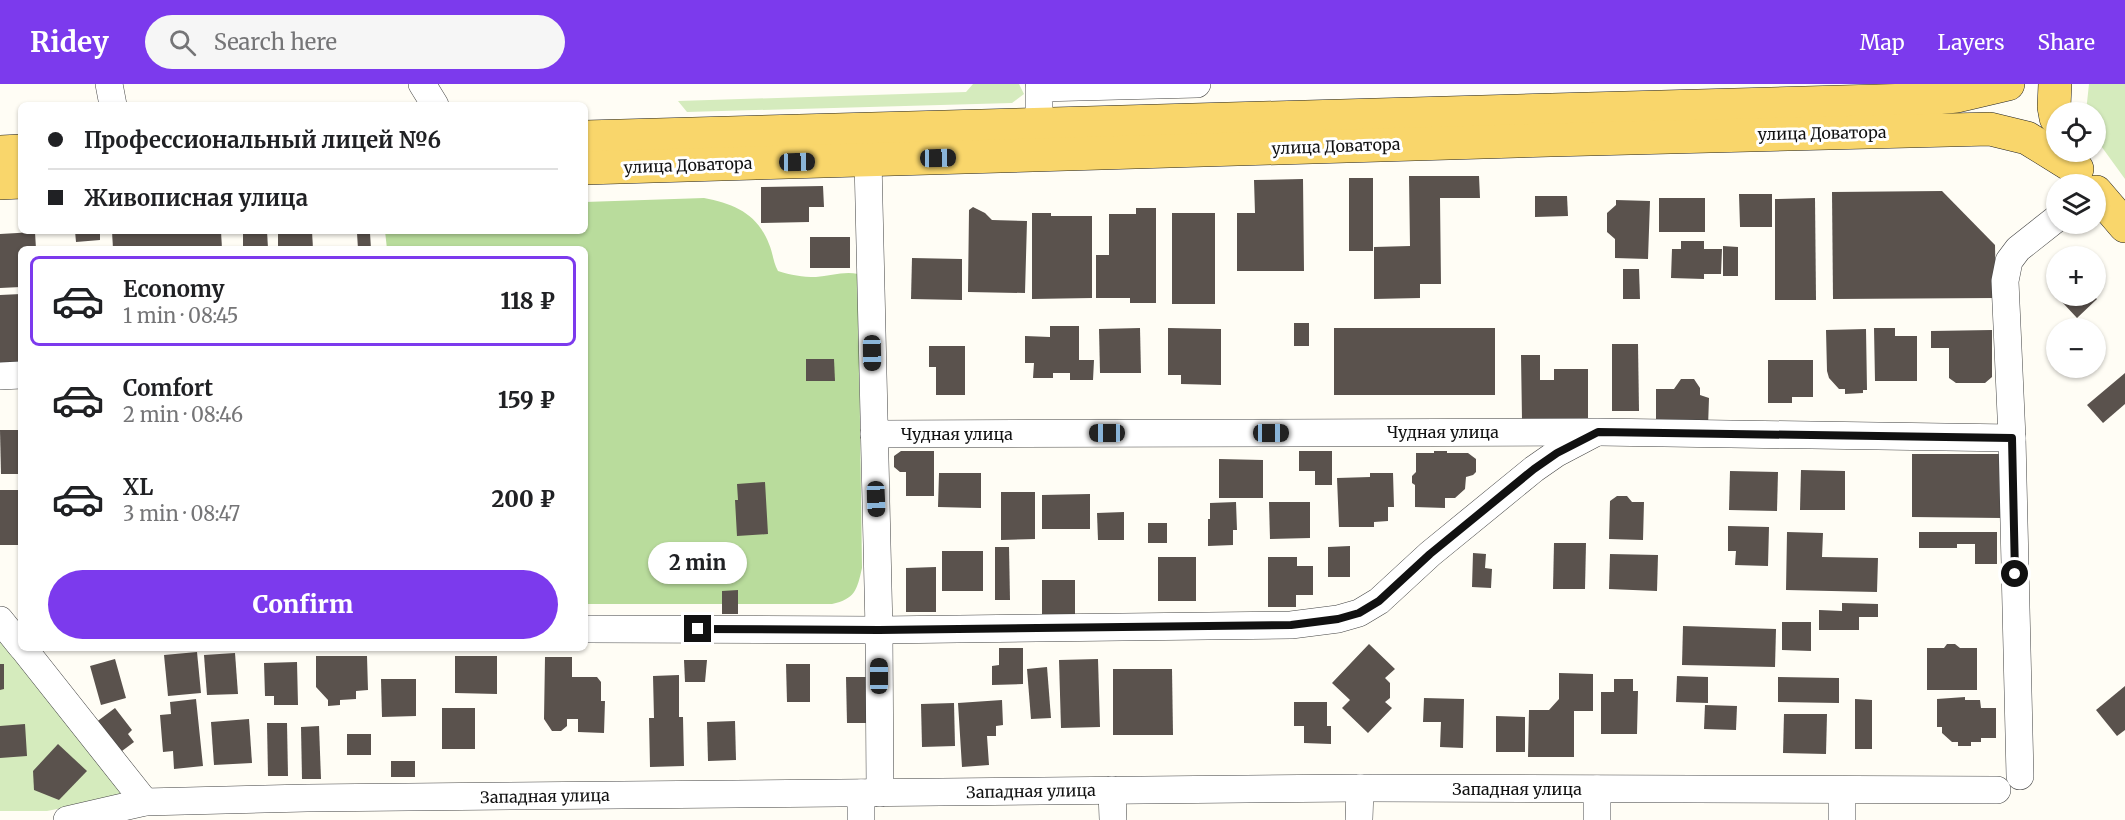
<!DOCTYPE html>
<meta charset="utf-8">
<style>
:root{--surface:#fff;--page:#f6f6f6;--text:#202124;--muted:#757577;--line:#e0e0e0;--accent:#7c3aed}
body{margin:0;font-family:Merriweather,serif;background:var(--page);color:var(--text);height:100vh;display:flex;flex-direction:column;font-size:22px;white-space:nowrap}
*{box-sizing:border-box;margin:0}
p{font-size:20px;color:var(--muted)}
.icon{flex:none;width:33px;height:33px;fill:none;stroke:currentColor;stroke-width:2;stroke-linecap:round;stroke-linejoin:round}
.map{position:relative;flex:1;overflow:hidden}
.sheet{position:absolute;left:18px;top:162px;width:570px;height:405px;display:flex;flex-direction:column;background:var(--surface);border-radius:9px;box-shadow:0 2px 4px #0004}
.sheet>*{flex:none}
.guide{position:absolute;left:18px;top:18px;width:570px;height:132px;border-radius:9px;box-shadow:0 2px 4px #0004;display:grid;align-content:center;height:132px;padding:0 30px;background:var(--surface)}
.fabs{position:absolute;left:2046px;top:18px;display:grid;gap:12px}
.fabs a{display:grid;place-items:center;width:60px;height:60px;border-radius:50%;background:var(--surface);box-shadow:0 2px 4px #0004;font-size:30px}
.end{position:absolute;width:27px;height:27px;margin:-14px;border:8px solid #111;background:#fff;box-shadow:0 0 0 3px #fff}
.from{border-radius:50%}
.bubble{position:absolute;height:42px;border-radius:21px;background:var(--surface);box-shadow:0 2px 4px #0004;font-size:20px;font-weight:800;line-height:42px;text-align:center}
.car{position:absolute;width:18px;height:36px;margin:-18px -9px;border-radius:8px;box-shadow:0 0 4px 2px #0007;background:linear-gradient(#222 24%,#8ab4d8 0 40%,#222 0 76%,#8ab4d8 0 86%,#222 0)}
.guide b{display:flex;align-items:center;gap:21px;height:57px;font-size:22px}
.guide b+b{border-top:2px solid var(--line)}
.guide i{width:15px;height:15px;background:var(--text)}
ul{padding:10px 0 0;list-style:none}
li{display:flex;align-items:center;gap:18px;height:90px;margin:0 12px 9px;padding:0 18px;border:3px solid transparent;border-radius:9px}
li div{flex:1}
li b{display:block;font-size:22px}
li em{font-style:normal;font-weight:800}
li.on{border-color:var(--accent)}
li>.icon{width:54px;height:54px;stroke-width:1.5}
.primary-button{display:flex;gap:12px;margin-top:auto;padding:12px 30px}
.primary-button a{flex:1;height:69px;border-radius:36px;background:var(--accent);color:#fff;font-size:24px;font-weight:800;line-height:69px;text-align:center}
header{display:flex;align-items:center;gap:36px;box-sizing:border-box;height:84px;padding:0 30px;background:var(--accent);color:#fff}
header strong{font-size:28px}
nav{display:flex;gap:33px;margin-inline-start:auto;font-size:21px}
.search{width:420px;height:54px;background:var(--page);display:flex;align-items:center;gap:15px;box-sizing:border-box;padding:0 21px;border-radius:33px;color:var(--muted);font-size:22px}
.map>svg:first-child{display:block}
.green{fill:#d5ebbd}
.forest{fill:#b9dc9c}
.building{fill:#5a524d}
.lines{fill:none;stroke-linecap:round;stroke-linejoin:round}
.minor-casing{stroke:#444;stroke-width:28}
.major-casing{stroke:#222;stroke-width:34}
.minor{stroke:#fff;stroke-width:27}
.major{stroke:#f9d66b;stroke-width:33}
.route{stroke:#111;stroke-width:8}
.labels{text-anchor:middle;stroke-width:6;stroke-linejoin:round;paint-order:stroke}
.street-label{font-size:16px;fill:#111;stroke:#fff}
</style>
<header>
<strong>Ridey</strong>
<div class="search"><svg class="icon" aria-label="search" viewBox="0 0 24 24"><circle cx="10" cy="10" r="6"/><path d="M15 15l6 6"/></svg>Search here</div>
<nav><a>Map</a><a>Layers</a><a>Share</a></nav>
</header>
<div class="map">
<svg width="2125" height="736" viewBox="0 0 2125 736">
<rect width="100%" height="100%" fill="#fffdf5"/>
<g class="green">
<path d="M 973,0 L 1019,0 L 1024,10 L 1012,19 L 687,28 L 678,17 L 966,8 Z"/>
<path d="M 2089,0 L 2125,0 L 2125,95 L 2096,55 L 2096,28 L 2086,28 Z"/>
<path d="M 0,527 L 138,709 L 47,727 L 0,727 Z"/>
</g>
<path class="forest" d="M 704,114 C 734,120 757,129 769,160 C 773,169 773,178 778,187 C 791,191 802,193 816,193 C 830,192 844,187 858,190 L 862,484 C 857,506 855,515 832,520 L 585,520 L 585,165 L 387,165 L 385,147 L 585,147 L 585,118 Z"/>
<g class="building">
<path d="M 1409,92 L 1479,92 L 1480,114 L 1440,114 L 1441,200 L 1420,200 L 1420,214 L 1374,215 L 1374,163 L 1410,162 Z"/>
<rect x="1349" y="94" width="24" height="73"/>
<path d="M 1303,95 L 1304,187 L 1237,187 L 1237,129 L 1255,129 L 1254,96 Z"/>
<path d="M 823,102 L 824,123 L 809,123 L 809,138 L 761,139 L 761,103 Z"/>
<path d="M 1942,107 L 1995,161 L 1996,214 L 1833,215 L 1832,108 Z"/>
<path d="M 1739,110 L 1772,110 L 1772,143 L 1740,143 Z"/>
<path d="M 1535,112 L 1567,112 L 1568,132 L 1535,133 Z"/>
<rect x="1659" y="114" width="46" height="34"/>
<path d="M 1815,114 L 1816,216 L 1775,216 L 1775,115 Z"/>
<path d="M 1616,116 L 1650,117 L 1648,175 L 1615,174 L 1615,155 L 1607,148 L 1607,129 L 1616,121 Z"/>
<path d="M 973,123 L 985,129 L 992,136 L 1027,137 L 1025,209 L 968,208 L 969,126 Z"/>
<path d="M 1136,124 L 1156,124 L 1156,219 L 1130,219 L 1130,214 L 1096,214 L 1096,171 L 1109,171 L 1109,130 L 1136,130 Z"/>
<path d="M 1032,129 L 1051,129 L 1051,132 L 1092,132 L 1092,214 L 1032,215 Z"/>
<rect x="1172" y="129" width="43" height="91"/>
<path d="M 75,147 L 100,147 L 100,156 L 76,158 Z"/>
<path d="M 112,147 L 221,147 L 222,165 L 113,165 Z"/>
<path d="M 243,147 L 267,147 L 268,164 L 243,165 Z"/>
<path d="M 278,147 L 312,147 L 313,165 L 278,165 Z"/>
<path d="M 35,148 L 36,165 L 21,165 L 21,203 L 0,204 L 0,150 Z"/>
<path d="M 357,149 L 370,149 L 371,165 L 358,165 Z"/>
<rect x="810" y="153" width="40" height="31"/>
<path d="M 1681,157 L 1704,157 L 1704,165 L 1722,165 L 1721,190 L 1704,190 L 1704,195 L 1671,194 L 1672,165 L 1681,165 Z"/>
<path d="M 1723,162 L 1738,163 L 1738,192 L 1723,192 Z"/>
<path d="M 912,174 L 962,175 L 962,216 L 911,215 Z"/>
<path d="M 1623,185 L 1639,185 L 1640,215 L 1623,215 Z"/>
<path d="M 2056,197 L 2056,212 L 2094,212 L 2097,215 L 2077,234 L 2049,204 Z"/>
<path d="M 21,210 L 21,282 L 0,283 L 0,211 Z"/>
<rect x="1294" y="239" width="15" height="23"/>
<path d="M 1050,242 L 1079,242 L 1079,276 L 1094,276 L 1093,296 L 1070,296 L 1070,289 L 1053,289 L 1053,294 L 1033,294 L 1034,279 L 1025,279 L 1025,252 L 1050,253 Z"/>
<path d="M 1140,244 L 1141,289 L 1100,289 L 1099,245 Z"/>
<path d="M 1168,244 L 1221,245 L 1221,301 L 1181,300 L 1181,291 L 1168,291 Z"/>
<rect x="1334" y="244" width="161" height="67"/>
<path d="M 1874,244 L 1895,244 L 1895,252 L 1917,252 L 1917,297 L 1875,297 Z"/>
<path d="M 1866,245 L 1867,306 L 1863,306 L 1863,309 L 1845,310 L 1845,305 L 1839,305 L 1829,294 L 1827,287 L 1826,246 Z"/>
<path d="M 1992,246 L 1992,293 L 1985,299 L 1956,299 L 1949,294 L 1949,264 L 1931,264 L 1931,247 Z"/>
<path d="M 1612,260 L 1638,260 L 1639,327 L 1612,327 Z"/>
<path d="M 929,262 L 965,262 L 965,311 L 936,311 L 936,283 L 929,283 Z"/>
<path d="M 1521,271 L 1540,271 L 1540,296 L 1554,296 L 1554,285 L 1588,285 L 1588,336 L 1522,336 Z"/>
<path d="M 806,275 L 834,275 L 835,297 L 806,297 Z"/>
<path d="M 1768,276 L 1813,276 L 1813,313 L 1792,313 L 1792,319 L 1768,319 Z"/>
<path d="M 2125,289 L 2125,320 L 2103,339 L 2087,321 Z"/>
<path d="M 1681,295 L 1694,295 L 1700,304 L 1700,311 L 1709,314 L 1708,343 L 1656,346 L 1656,305 L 1674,305 Z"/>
<path d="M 0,346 L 21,346 L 21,390 L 1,390 Z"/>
<path d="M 901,367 L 934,367 L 934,412 L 906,412 L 906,388 L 900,388 L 894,383 L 894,372 Z"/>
<path d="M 1299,367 L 1332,367 L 1332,401 L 1315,401 L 1315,387 L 1299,387 Z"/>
<path d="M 1434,367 L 1447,367 L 1447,369 L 1468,369 L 1476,375 L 1476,388 L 1473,391 L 1466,393 L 1465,405 L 1455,414 L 1445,414 L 1445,424 L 1415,423 L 1415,401 L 1412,399 L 1412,392 L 1416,388 L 1416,369 L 1434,369 Z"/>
<path d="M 1912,370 L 2002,370 L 2001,434 L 1912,433 Z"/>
<path d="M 1219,375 L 1263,376 L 1263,414 L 1219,414 Z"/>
<path d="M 1801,386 L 1845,387 L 1845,426 L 1800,426 Z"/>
<path d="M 1730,387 L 1778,388 L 1777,427 L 1729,426 Z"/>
<path d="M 939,389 L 981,389 L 981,424 L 938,423 Z"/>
<path d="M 1370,389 L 1393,389 L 1394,423 L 1388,423 L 1388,437 L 1374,438 L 1374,443 L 1339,443 L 1337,394 L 1370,393 Z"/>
<path d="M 765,398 L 768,450 L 737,452 L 735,416 L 738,416 L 737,400 Z"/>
<rect x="0" y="406" width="21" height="55"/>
<path d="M 1001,408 L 1035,408 L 1035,455 L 1001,456 Z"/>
<path d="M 1090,410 L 1090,445 L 1042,445 L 1042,411 Z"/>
<path d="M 1617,412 L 1627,412 L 1632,418 L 1644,418 L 1643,456 L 1609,455 L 1610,417 Z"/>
<path d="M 1236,418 L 1237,446 L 1233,446 L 1233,461 L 1208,462 L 1208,435 L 1210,435 L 1210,419 Z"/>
<path d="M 1269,418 L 1310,418 L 1310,454 L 1270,455 Z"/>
<path d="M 1124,428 L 1124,456 L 1098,456 L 1097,429 Z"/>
<rect x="1148" y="439" width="19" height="20"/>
<path d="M 1728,442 L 1769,443 L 1768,482 L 1735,481 L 1736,467 L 1728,467 Z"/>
<path d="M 1787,448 L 1823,449 L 1822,473 L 1878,474 L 1877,508 L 1786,506 Z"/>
<path d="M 1919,448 L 1997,448 L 1997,480 L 1975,480 L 1975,460 L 1957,460 L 1957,464 L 1919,464 Z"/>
<path d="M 1554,459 L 1586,459 L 1585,505 L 1553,505 Z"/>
<path d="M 1350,462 L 1350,493 L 1328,493 L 1328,463 Z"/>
<path d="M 995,463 L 1009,463 L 1010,516 L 995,516 Z"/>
<rect x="942" y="467" width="41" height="40"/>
<path d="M 1473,469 L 1486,470 L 1485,484 L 1492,485 L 1491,504 L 1472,503 Z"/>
<path d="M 1610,470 L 1658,471 L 1657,507 L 1609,505 Z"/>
<rect x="1158" y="473" width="38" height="44"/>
<path d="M 1268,473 L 1297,473 L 1297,482 L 1313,482 L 1313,511 L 1296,511 L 1296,523 L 1268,523 Z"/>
<path d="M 936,483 L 936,528 L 906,528 L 906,484 Z"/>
<rect x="1042" y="496" width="33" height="35"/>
<path d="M 738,506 L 738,530 L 722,530 L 722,507 Z"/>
<path d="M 1842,519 L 1878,520 L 1878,533 L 1859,533 L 1859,546 L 1819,546 L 1819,526 L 1842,527 Z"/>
<path d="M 1782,538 L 1811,538 L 1811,567 L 1782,566 Z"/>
<path d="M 1683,542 L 1776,545 L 1775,583 L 1682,581 Z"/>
<path d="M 1369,560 L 1395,585 L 1385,594 L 1390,599 L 1390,614 L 1385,618 L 1392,624 L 1368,649 L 1342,624 L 1350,616 L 1332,599 Z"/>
<path d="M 1947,560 L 1955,560 L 1960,564 L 1977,564 L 1977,606 L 1927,606 L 1927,564 L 1944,564 Z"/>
<path d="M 999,564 L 1023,564 L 1023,600 L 992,601 L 992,582 L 999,581 Z"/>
<path d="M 197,568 L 201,609 L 168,612 L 164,571 Z"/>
<path d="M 235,569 L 238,610 L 207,611 L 204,571 Z"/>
<path d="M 316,572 L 367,572 L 368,606 L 356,607 L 356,615 L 340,616 L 340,621 L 328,622 L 328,616 L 316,603 Z"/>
<path d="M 455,572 L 497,572 L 497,610 L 455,609 Z"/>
<path d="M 545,573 L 572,573 L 572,593 L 597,593 L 601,598 L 601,617 L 605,617 L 604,649 L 578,648 L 578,635 L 567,635 L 567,642 L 561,647 L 552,647 L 544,635 Z"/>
<path d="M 115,575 L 126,614 L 101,621 L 90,582 Z"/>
<path d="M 1098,575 L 1100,643 L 1061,644 L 1059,576 Z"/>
<path d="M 684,576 L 707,576 L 705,598 L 685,598 Z"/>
<path d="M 297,578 L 298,621 L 274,621 L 274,612 L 265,612 L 264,579 Z"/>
<path d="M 0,580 L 4,580 L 4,605 L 0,606 Z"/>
<path d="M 786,580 L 810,580 L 810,618 L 787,618 Z"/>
<path d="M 1047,583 L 1051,634 L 1031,635 L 1027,585 Z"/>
<path d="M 1113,585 L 1172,585 L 1173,651 L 1113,651 Z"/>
<path d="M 1559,589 L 1593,590 L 1593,627 L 1574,627 L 1574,673 L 1528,673 L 1529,626 L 1549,626 L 1559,615 Z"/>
<path d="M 679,591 L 679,633 L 683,633 L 684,682 L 650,683 L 649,634 L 654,634 L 653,592 Z"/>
<path d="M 1677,592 L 1708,593 L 1708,619 L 1676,618 Z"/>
<path d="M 846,593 L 872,593 L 872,639 L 847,639 Z"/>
<path d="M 1778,593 L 1839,594 L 1839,619 L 1778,618 Z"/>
<path d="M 381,595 L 416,595 L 416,632 L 382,633 Z"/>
<path d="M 1614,595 L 1633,595 L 1633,607 L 1638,607 L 1637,650 L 1601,650 L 1601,608 L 1614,608 Z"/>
<path d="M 2125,602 L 2125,646 L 2117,652 L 2096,626 Z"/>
<path d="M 1965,613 L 1965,616 L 1980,616 L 1981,624 L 1996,624 L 1996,654 L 1981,654 L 1981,658 L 1971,658 L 1971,662 L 1958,662 L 1958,658 L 1952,658 L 1942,649 L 1942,643 L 1937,643 L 1937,615 Z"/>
<path d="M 1424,614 L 1464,615 L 1463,664 L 1440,663 L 1441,638 L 1423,638 Z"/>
<path d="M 196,615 L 203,682 L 174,685 L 173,667 L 163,668 L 160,631 L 171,630 L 170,618 Z"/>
<path d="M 1855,615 L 1872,616 L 1872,665 L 1855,665 Z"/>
<path d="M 1002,616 L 1003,641 L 996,642 L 996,652 L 987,652 L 989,681 L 962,683 L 958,619 Z"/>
<path d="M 1294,618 L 1327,618 L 1327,642 L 1331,642 L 1331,660 L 1304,659 L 1304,642 L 1294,642 Z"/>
<path d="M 954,619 L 955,662 L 922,663 L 921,620 Z"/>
<path d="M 1705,621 L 1737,622 L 1736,646 L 1704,645 Z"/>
<path d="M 115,624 L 132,646 L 128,650 L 134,658 L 118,670 L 95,639 Z"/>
<rect x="442" y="624" width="33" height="41"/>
<path d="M 1784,630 L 1827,630 L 1826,670 L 1783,669 Z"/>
<path d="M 1496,632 L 1525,633 L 1525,668 L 1496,668 Z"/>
<path d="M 249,635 L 252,679 L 214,681 L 211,638 Z"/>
<path d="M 735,637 L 736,676 L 708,677 L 707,638 Z"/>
<path d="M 267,639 L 287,639 L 288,692 L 268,692 Z"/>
<path d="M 25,640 L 27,672 L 0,674 L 0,642 Z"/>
<path d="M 319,642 L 321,695 L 302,695 L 301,643 Z"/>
<rect x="347" y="650" width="24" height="21"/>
<path d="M 58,660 L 87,687 L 59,716 L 34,706 L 33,687 Z"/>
<rect x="391" y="677" width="24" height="16"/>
</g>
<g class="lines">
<g class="minor-casing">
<g id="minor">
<path d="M 109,0 L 113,21"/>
<path d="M 422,0 L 435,21"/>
<path d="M 1039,40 L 1039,4 L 1197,0"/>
<path d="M 868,76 L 879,546 L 880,709"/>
<path d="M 0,292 L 21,291"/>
<path d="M 874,350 L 1598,348 L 2012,354"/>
<path d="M 0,536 L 21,562"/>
<path d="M 585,545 L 879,546 L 1291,541 L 1338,535 L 1359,529 L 1379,517 L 1430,470 L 1534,385 L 1557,369 L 1595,349"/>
<path d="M 23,564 L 145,718"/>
<path d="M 2020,692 L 2012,354 L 2005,197 L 2009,177 L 2018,165 L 2056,135"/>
<path d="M 1112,706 L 1113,736"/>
<path d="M 1842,706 L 1842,736"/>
<path d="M 67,736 L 145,718 L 307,714 L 1360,704 L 1997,706"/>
<path d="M 861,736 L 861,709"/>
<path d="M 1359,736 L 1360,704"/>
<path d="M 1597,736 L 1597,705"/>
</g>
</g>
<g class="major-casing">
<g id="major">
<path d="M 2055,0 L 2054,23 L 2056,34"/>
<path d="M 585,53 L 1913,16 L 1957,12 L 2008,0"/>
<path d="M 0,68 L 21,67"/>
<path d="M 585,84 L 1550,56 L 1990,45 L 2027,54 L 2077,85"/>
<path d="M 0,99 L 21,98"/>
<path d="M 2096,108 L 2125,142"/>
</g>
</g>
<use href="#minor" class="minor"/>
<use href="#major" class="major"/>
</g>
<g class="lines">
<path class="route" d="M 698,545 L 879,546 L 1291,541 L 1338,535 L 1359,529 L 1379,517 L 1430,470 L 1534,385 L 1557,369 L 1598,348 L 2012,354 L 2015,490"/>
</g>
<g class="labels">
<g class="street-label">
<text transform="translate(1822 49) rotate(-1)" y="6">улица Доватора</text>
<text transform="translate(1336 62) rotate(-2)" y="6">улица Доватора</text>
<text transform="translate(688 81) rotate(-2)" y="6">улица Доватора</text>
<text x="1443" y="354">Чудная улица</text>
<text x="957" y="356">Чудная улица</text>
<text x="1517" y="711">Западная улица</text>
<text transform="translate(1031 707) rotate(-1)" y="6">Западная улица</text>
<text transform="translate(545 712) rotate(-1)" y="6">Западная улица</text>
</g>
</g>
</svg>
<div class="fabs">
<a><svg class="icon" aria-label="locate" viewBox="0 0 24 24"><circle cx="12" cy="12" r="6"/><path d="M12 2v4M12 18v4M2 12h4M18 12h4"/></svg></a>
<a><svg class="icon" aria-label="layers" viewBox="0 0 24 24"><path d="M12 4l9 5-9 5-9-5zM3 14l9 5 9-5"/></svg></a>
<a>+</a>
<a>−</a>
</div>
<i class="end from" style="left:2015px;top:490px"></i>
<i class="end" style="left:698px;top:545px"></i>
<div class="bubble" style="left:648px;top:458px;width:99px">2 min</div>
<i class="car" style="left:938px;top:74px;rotate:89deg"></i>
<i class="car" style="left:797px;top:78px;rotate:89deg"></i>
<i class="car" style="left:872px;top:269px;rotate:179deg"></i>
<i class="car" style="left:1107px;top:349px;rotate:270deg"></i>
<i class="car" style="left:1271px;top:349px;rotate:90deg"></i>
<i class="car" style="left:876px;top:415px;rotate:178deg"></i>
<i class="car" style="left:879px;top:592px;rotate:0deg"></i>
<div class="guide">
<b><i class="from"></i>Профессиональный лицей №6</b>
<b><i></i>Живописная улица</b>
</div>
<section class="sheet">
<ul>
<li class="on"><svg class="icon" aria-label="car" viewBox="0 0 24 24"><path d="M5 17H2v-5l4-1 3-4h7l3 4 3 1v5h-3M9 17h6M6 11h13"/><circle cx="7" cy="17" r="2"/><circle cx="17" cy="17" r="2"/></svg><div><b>Economy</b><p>1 min · 08:45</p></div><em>118 ₽</em></li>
<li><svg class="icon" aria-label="car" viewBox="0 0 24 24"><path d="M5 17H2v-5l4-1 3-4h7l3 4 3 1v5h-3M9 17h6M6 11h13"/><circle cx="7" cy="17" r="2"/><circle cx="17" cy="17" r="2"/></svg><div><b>Comfort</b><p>2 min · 08:46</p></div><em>159 ₽</em></li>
<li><svg class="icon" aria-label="car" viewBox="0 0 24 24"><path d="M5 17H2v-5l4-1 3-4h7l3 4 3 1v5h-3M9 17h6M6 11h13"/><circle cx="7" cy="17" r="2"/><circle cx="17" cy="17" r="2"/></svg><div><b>XL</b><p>3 min · 08:47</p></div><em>200 ₽</em></li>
</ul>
<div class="primary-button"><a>Confirm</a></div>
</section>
</div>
